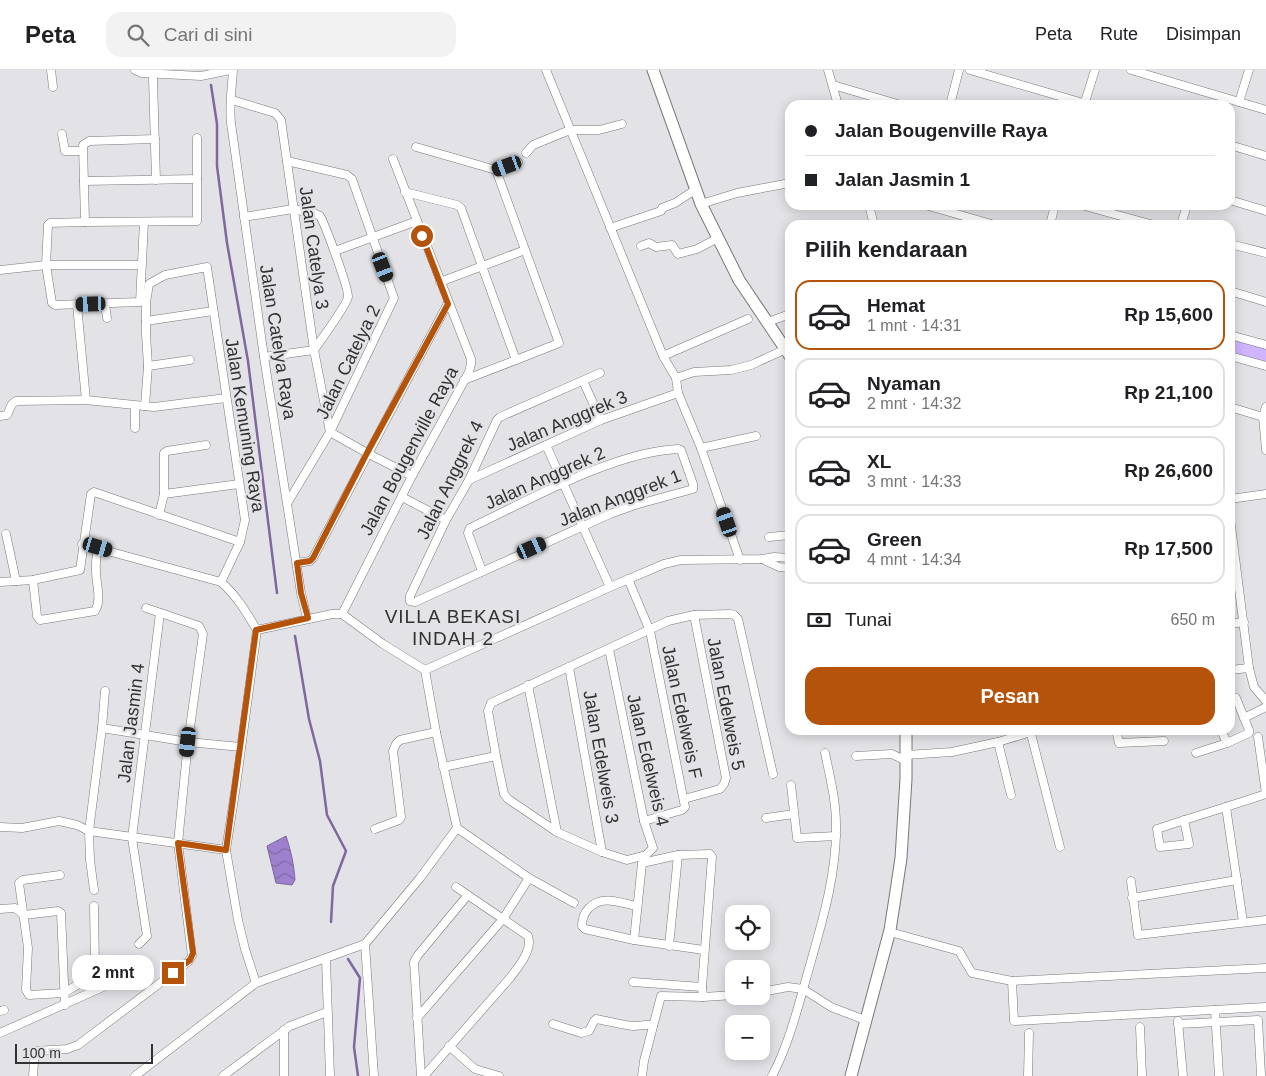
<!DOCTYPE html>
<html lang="id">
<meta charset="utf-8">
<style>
:root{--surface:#fff;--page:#f2f2f2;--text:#202124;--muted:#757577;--line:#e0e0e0;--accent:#b45309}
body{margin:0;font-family:Arial,sans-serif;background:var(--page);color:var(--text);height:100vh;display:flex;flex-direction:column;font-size:19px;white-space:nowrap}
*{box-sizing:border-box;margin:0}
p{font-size:16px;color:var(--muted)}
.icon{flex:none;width:28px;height:28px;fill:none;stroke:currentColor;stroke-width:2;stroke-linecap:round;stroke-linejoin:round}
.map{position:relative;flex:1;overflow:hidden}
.drawer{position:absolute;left:785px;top:150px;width:450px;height:515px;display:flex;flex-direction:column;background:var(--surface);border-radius:15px;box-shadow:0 2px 12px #0003}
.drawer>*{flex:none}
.hud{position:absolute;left:785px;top:30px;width:450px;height:110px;border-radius:15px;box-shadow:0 2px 12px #0003;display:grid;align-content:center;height:110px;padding:0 20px;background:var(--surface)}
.fabs{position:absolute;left:725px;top:835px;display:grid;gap:10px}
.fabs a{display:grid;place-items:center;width:45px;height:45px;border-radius:10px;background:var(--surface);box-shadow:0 2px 12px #0003;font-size:25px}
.scale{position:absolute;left:15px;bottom:12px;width:138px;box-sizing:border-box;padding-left:5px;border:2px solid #323133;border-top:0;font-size:14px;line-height:18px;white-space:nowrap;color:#323133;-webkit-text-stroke:4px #e3e2e6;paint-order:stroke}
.end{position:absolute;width:22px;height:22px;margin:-11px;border:6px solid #b45309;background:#fff;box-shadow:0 0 0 2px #fff}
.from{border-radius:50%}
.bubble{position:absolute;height:35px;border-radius:15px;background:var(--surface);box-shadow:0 2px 12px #0003;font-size:16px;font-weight:700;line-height:35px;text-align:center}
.car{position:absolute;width:15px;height:30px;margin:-15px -8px;border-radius:6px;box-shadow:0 0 4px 1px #0007;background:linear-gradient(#222 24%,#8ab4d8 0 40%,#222 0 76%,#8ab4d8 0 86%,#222 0)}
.hud b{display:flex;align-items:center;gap:18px;height:48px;font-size:19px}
.hud b+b{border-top:1px solid var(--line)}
.hud i{width:12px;height:12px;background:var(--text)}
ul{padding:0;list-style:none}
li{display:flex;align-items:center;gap:15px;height:70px;margin:0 10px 8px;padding:0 10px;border:2px solid var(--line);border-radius:15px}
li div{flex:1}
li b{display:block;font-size:19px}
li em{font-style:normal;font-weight:700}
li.selected{border-color:var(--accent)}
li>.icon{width:45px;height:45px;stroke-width:1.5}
h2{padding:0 20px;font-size:22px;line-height:60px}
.pay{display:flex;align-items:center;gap:12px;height:55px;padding:0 20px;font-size:19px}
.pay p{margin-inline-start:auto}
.cta{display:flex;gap:10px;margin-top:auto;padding:10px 20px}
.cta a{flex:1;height:58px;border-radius:15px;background:var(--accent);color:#fff;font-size:20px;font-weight:700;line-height:58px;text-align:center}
header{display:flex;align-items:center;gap:30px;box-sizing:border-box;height:70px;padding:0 25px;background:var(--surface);border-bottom:1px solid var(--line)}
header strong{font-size:24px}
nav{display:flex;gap:28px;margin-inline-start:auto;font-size:18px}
.search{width:350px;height:45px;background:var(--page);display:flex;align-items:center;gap:12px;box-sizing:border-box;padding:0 18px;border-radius:15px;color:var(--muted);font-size:19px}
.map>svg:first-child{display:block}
.green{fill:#cfb4fe}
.water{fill:url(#water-waves);stroke:#7d68a0}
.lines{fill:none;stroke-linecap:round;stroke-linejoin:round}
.stream{stroke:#7d68a0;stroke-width:2.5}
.minor-casing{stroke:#79787b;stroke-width:9}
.secondary-casing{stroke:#79787b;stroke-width:13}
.minor{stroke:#fff;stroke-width:8}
.secondary{stroke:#fff;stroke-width:11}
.route{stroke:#b45309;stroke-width:6}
.labels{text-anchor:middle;stroke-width:4.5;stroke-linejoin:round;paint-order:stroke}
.street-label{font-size:18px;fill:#323133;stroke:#e3e2e6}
.neighbourhood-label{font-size:19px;letter-spacing:1px;fill:#323133;stroke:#e3e2e6}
</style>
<header>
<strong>Peta</strong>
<div class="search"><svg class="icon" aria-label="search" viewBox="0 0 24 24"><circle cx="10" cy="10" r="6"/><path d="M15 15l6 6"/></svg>Cari di sini</div>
<nav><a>Peta</a><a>Rute</a><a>Disimpan</a></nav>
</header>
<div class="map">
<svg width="1266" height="1006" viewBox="0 0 1266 1006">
<defs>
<pattern id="water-waves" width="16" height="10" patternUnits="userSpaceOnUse" patternTransform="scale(1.25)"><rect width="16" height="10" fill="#9d80ce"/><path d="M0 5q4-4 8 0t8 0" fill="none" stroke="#8169a8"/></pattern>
</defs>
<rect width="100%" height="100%" fill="#e3e2e6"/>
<path class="green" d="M 1230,265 L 1266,275 L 1266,296 L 1230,286 Z"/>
<path class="water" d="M 286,766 C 291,781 294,795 295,810 L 292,815 L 276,813 L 267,776 Z"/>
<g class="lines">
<g class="stream">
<path d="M 211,15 L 217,54 L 217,96 L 227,173 L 248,291 L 277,523"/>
<path d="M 295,566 L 309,649 L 320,691 L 327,745 L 346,781 L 333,816 L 331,852"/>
<path d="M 348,889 L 360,908 L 354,977 L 358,1006"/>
</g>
<g class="minor-casing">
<g id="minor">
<path d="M 51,0 L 53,17"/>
<path d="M 135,0 L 142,3 L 201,6 L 230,0"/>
<path d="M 233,0 C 232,17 229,36 231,53 L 264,287 L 301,523 L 307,548"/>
<path d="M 546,0 L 663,286 L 676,308 L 678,323 L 701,378 L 740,490"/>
<path d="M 828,0 L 838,35"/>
<path d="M 970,0 L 1090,35"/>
<path d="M 1131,0 L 1266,40"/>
<path d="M 153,9 L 156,110"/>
<path d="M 833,15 L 901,35"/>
<path d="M 232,30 L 275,43 L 281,50 L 314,280 L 330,362 L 367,383 L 412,406"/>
<path d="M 1239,32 L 1249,0"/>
<path d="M 950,35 L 959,0"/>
<path d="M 1084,35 L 1095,0"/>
<path d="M 62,64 L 65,81 L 82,81"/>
<path d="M 1230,75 L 1266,86"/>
<path d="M 416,77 L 496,100 L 518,92"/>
<path d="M 526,83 L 533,75 L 570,60 L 599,60 L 622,54"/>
<path d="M 287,91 L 347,105 L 352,109 L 394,228 L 330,362 L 288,432"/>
<path d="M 496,100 L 559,273 L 516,290"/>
<path d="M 84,111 L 197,109"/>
<path d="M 405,122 L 457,135 L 461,138 L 516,290 L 464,310"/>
<path d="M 1230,130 L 1266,141"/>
<path d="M 701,134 L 737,123 L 790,113"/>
<path d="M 869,135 L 874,155"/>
<path d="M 925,135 L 995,155"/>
<path d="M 1081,135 L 1154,155"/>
<path d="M 244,147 L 293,139 L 316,144 L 320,146 C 325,154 349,219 348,227 C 347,235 320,271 314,280 L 264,287"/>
<path d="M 85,152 L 197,151 L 197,68"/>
<path d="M 144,152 L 140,232 L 55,235 L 52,233 L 46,195 L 48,155 L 50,153 L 85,152 L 83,75 L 89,71 L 155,69"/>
<path d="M 1050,155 L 1055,135"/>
<path d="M 1181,155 L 1187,135"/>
<path d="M 610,158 L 661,141 L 662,138 L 675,133 L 695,120"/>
<path d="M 1230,174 L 1266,183"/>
<path d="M 641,176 L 649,173 L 656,177 L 672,175 L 678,184 L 697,179 L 718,168"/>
<path d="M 335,181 L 417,151"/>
<path d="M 0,200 L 46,195 L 141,195"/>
<path d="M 440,212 L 525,180"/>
<path d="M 1230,221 L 1266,232"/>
<path d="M 105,234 L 107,248"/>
<path d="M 77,235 L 86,330"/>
<path d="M 146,251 L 213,241"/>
<path d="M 768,252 L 790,244"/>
<path d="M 1230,265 L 1266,275"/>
<path d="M 663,286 L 748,249"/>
<path d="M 1230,286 L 1266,296"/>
<path d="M 148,296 L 190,290"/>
<path d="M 676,308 L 694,302 L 731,300 L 751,295 L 786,279"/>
<path d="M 583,311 L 601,350"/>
<path d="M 135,336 L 135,358"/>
<path d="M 145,336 L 148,296 L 146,264 L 146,233 L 149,214 L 165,205 L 207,197 L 245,450 L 240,472 L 221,512 C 237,526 246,542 257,560"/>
<path d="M 1230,337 L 1263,347"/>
<path d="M 1266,337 L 1263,347 L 1266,380"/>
<path d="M 0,346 L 7,345 L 12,334 L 16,331 L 86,330 L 154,337 L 226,328"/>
<path d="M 546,375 L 610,517"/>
<path d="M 701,378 L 756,366"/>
<path d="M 469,410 L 601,350 L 678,323"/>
<path d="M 164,424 L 239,414"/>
<path d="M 402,427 L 446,450"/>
<path d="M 1230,429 L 1266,424"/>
<path d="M 159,445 L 164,424 L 164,383 L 167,381 L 206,375"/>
<path d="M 1230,448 L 1249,598 L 1254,617 L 1266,631"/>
<path d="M 6,464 L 16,511"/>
<path d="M 769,467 L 790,465"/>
<path d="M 82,474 L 221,512"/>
<path d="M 762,489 L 779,497 L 790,498"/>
<path d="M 297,493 L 310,491 L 313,488 L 448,233"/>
<path d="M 482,501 L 468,463 L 470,458 C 530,430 613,382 678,379 L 681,380 L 693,414 L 693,419 L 635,435 L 610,444 L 415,532 L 410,531 L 410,526 L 446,450 L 469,410 L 497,350 L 500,347 L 600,303"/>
<path d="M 628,509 L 650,561 L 685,737 L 682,740 L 644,751"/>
<path d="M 33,510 L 37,546 L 40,550 L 95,541 C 102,530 96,514 96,501 C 95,493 97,485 98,477"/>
<path d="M 0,512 L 33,510 L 80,500 L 91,424 L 94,422 L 240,472"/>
<path d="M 332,544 L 342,544 L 383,574 L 425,600 L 436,662 L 457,758 L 420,808 L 365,874 L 256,913 L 245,879 L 238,850 L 226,780 L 236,716 L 257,560 Z"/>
<path d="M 342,544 L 412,406 L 469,302 L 471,294 L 471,289 L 393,89"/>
<path d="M 1230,554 L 1244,552"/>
<path d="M 609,579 L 644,751 L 653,778 L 646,785 L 627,790 L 602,782 L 557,762 L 508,729 L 504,724 L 496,686 L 488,641 L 491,633 L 668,551 L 694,545 L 730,544 L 734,545 L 738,549 L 773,704"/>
<path d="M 569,597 L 602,782"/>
<path d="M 425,600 L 610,517 L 664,494 L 681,490 L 762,489 L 774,487 L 790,488"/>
<path d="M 1230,600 L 1249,598"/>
<path d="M 528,615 L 557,762"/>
<path d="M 1244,648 L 1266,637"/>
<path d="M 102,658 L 188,672 L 241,677"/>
<path d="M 1030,660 L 1060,777"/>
<path d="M 1116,660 L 1119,673 L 1164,671"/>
<path d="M 1221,660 L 1227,673"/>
<path d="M 1258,667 L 1266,724"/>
<path d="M 998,672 L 1011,725"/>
<path d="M 1196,683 L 1227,673 L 1249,663 L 1249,660 L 1236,628"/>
<path d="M 906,685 L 952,682 L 998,672 L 1031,662"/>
<path d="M 856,686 L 892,684 L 906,691"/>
<path d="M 443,697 L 496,686"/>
<path d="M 791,715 L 797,768 L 836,766"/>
<path d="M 684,729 L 720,719 L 724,714 L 726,708 L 694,545"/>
<path d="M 1226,737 L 1243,852"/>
<path d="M 766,748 L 794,744"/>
<path d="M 1184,750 L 1189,774 L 1160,777 L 1157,759 C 1193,747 1230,736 1266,724"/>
<path d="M 0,757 L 22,758 L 59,751 L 77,755 L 89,761 L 226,780"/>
<path d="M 457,758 L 529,808 L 574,833"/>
<path d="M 375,759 L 399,750 L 401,747 L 393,681 L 396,674 L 400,670 L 436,662"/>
<path d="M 60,805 L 23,810 L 19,813 L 28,878 L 26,920 L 29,925 L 64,923 L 93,905 L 95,900 L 94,836"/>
<path d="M 1131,811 L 1138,865 L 1266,850"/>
<path d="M 94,820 L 90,790 L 89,761 L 102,658 L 105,621"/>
<path d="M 1132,828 L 1237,810"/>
<path d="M 637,836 C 620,833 602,824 589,838 C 584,843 582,850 582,856 L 585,859 L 634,870 L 704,880"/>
<path d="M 0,839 L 15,838 L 24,845 L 58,841 L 61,843 L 65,935"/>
<path d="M 890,862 L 959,881 L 972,903 L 1012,911 L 1266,898"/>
<path d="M 634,870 L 642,793 L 678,785 L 710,784 L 712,787 L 702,917 L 703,927"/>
<path d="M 139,874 L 147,866 L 132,768 L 160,543"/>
<path d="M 365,874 L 374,1006"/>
<path d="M 669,876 L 678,785"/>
<path d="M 326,889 L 330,1006"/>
<path d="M 1012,911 L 1014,951 L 1266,937"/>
<path d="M 633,912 L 702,917"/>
<path d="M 761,922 L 788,917 L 803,919 L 831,937 L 865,950"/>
<path d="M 1215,940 L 1219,1006"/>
<path d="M 0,941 L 4,940"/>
<path d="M 417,948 L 503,849 L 529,808"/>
<path d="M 1178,951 L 1183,1006"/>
<path d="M 553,954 L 581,963 L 589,961 L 594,951 L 596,949 C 608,951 621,955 633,956 C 640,956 646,954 653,955"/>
<path d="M 1178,954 L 1258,950 L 1261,1005"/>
<path d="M 1140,957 L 1142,1006"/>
<path d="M 284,960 L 284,1006"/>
<path d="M 0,963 L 103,917"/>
<path d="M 449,976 L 475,999 L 499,1006"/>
<path d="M 33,1006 L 35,981 L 67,979 L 78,975 L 188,892 L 192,886 L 178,773 L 188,672 L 203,564 L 199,556 L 146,538"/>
<path d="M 135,1006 L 256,913"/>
<path d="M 223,1006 L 290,956 L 327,942"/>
<path d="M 421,1006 L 414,892 L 418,885 L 467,826"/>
<path d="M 424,1006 L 510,908 C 518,897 533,880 528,866 L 456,817"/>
<path d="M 642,1006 L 644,991 L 661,926 L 703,927 L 734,925"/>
<path d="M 772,1006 C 788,976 797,941 806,909 C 820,859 837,807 836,755 C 836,730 830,707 825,683"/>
<path d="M 1028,1006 L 1029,963"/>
</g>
</g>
<g class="secondary-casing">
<g id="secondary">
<path d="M 653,0 L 701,134 L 739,210 L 790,286"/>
<path d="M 851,1006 L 890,860 L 895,828 L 901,788 L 906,709 L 906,660"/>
</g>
</g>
<use href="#minor" class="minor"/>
<use href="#secondary" class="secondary"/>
</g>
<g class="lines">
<path class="route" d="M 173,903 L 190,890 L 193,883 L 178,773 L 226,780 L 256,560 L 308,548 L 301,523 L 297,493 L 310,491 L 313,488 L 367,383 L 448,234 L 422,166"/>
</g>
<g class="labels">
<g class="street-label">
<text transform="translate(314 178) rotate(82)" y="6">Jalan Catelya 3</text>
<text transform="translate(278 272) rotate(81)" y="6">Jalan Catelya Raya</text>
<text transform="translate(348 292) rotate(-64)" y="6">Jalan Catelya 2</text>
<text transform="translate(567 351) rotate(-23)" y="6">Jalan Anggrek 3</text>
<text transform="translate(245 355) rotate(81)" y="6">Jalan Kemuning Raya</text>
<text transform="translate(409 381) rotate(-62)" y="6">Jalan Bougenville Raya</text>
<text transform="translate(545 408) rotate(-24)" y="6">Jalan Anggrek 2</text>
<text transform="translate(450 410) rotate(-64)" y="6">Jalan Anggrek 4</text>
<text transform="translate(620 428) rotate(-21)" y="6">Jalan Anggrek 1</text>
<text transform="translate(726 634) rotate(79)" y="6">Jalan Edelweis 5</text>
<text transform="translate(682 642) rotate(78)" y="6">Jalan Edelweis F</text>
<text transform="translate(131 653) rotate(-83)" y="6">Jalan Jasmin 4</text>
<text transform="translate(601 687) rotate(80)" y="6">Jalan Edelweis 3</text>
<text transform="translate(648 690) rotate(77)" y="6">Jalan Edelweis 4</text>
</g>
<g class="neighbourhood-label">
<text x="453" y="553">VILLA BEKASI<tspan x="453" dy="22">INDAH 2</tspan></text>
</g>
</g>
</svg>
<div class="fabs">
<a><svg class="icon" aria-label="locate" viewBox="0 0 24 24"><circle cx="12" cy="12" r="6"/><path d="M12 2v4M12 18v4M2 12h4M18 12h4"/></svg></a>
<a>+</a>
<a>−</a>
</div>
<div class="scale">100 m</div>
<i class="end from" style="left:422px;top:166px"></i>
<i class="end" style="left:173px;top:903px"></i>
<div class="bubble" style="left:72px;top:885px;width:82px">2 mnt</div>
<i class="car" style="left:507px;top:96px;rotate:250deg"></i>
<i class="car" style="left:383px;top:197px;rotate:159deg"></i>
<i class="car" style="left:91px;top:234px;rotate:268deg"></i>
<i class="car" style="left:727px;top:452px;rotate:341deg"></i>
<i class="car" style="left:98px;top:477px;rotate:106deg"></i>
<i class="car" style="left:532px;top:478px;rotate:66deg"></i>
<i class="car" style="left:188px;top:672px;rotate:186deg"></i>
<div class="hud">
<b><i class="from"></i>Jalan Bougenville Raya</b>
<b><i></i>Jalan Jasmin 1</b>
</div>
<section class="drawer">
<h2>Pilih kendaraan</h2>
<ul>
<li class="selected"><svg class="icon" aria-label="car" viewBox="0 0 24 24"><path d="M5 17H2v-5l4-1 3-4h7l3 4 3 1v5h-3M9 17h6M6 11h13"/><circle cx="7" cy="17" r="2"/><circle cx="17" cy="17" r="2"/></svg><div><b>Hemat</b><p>1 mnt · 14:31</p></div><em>Rp 15,600</em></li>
<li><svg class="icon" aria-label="car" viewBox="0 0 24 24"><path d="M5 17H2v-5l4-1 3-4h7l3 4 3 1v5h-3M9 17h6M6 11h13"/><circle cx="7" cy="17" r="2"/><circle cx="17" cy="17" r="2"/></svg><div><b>Nyaman</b><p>2 mnt · 14:32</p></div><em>Rp 21,100</em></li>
<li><svg class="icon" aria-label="car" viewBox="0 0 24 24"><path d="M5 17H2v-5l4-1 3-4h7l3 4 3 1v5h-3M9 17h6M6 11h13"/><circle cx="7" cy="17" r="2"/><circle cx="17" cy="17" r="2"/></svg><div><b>XL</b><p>3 mnt · 14:33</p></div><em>Rp 26,600</em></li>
<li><svg class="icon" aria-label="car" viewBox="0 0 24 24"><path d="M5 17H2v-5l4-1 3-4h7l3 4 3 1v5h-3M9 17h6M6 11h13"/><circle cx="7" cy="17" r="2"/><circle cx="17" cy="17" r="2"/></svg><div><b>Green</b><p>4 mnt · 14:34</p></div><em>Rp 17,500</em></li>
</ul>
<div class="pay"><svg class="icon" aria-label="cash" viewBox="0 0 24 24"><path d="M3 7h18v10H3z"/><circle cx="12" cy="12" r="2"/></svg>Tunai<p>650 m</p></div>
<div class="cta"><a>Pesan</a></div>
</section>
</div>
